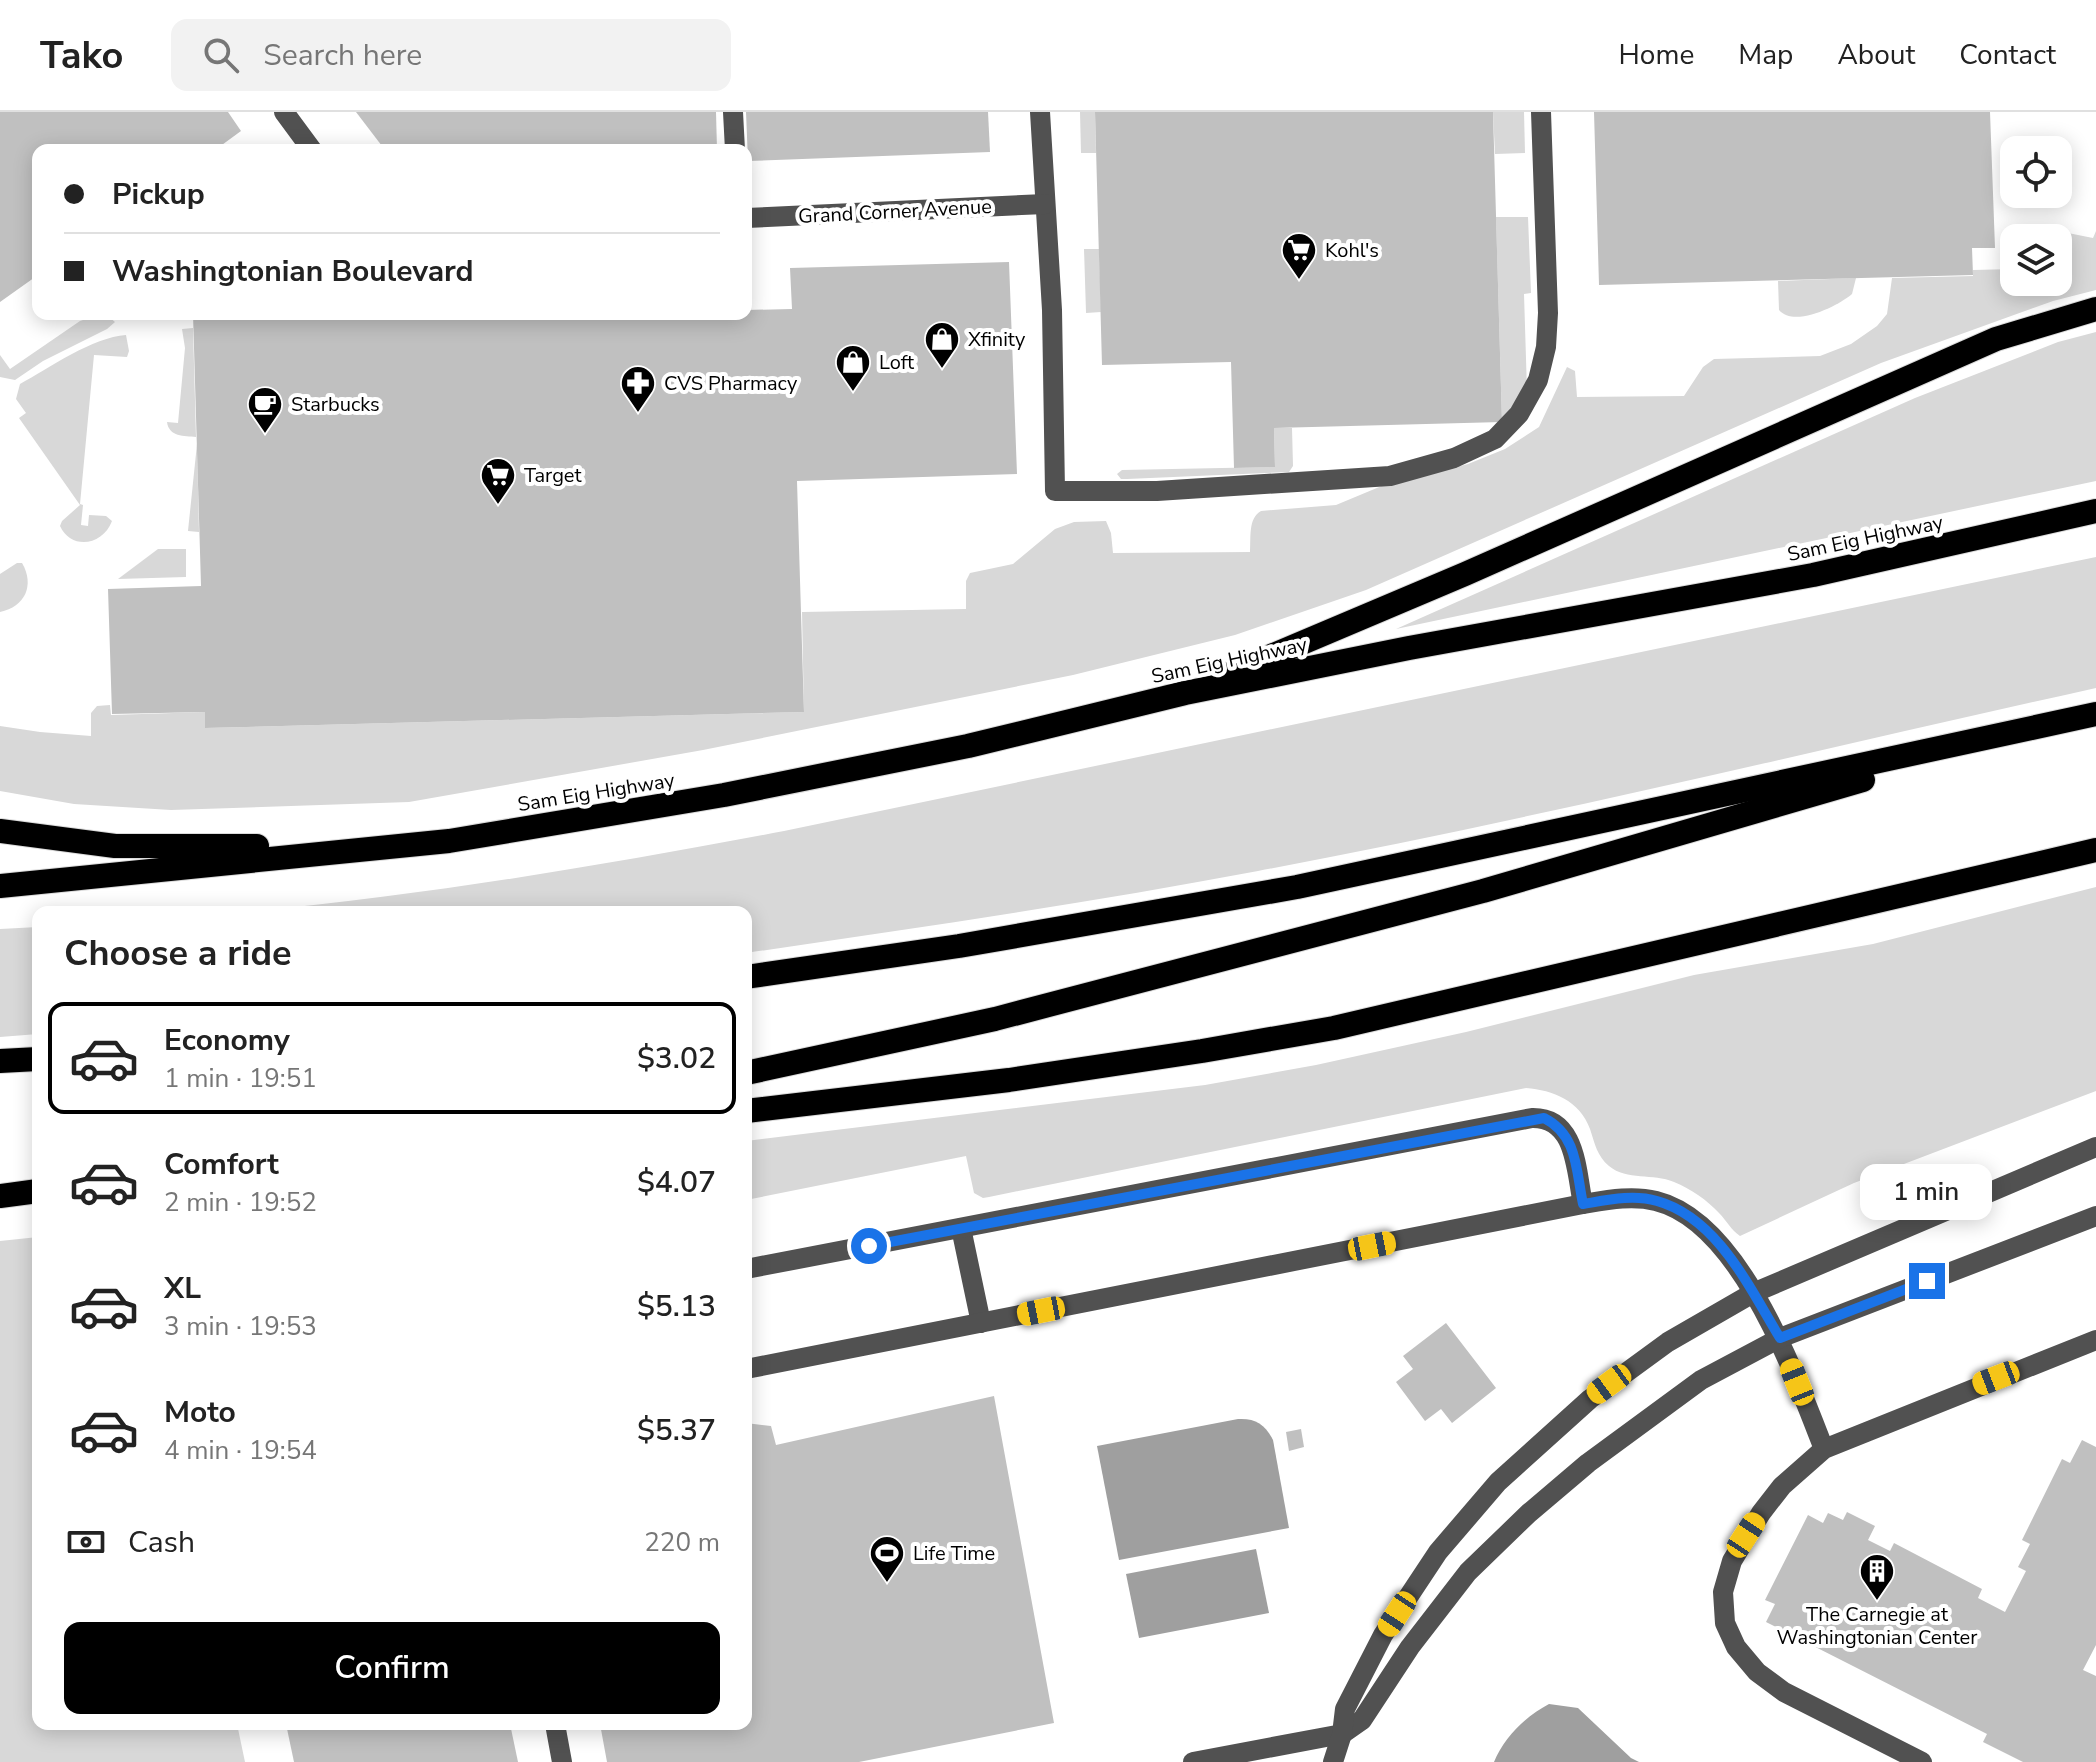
<!DOCTYPE html>
<meta charset="utf-8">
<style>
:root{--surface:#fff;--page:#f2f2f2;--text:#222;--muted:#767676;--line:#e0e0e0;--accent:#000}
body{margin:0;font-family:"Nunito Sans",sans-serif;background:var(--page);color:var(--text);height:100vh;display:flex;flex-direction:column;font-size:30px;white-space:nowrap}
*{box-sizing:border-box;margin:0}
p{font-size:26px;color:var(--muted)}
.icon{flex:none;width:44px;height:44px;fill:none;stroke:currentColor;stroke-width:2;stroke-linecap:round;stroke-linejoin:round}
.map{position:relative;flex:1;overflow:hidden}
.side{position:absolute;left:32px;top:794px;width:720px;height:824px;display:flex;flex-direction:column;background:var(--surface);border-radius:16px;box-shadow:0 4px 20px #0003}
.side>*{flex:none}
.guide{position:absolute;left:32px;top:32px;width:720px;height:176px;border-radius:16px;box-shadow:0 4px 20px #0003;display:grid;align-content:center;height:176px;padding:0 32px;background:var(--surface)}
.fabs{position:absolute;left:2000px;top:24px;display:grid;gap:16px}
.fabs a{display:grid;place-items:center;width:72px;height:72px;border-radius:16px;background:var(--surface);box-shadow:0 4px 20px #0003;font-size:40px}
.end{position:absolute;width:36px;height:36px;margin:-18px;border:10px solid #1a73e8;background:#fff;box-shadow:0 0 0 4px #fff}
.from{border-radius:50%}
.bubble{position:absolute;height:56px;border-radius:16px;background:var(--surface);box-shadow:0 4px 20px #0003;font-size:26px;font-weight:600;line-height:56px;text-align:center}
.car{position:absolute;width:24px;height:48px;margin:-24px -12px;border-radius:10px;box-shadow:0 0 6px 2px #0007;background:linear-gradient(#f5c518 24%,#345 0 40%,#f5c518 0 76%,#345 0 86%,#f5c518 0)}
.guide b{display:flex;align-items:center;gap:28px;height:76px;font-size:30px}
.guide b+b{border-top:2px solid var(--line)}
.guide i{width:20px;height:20px;background:var(--text)}
ul{padding:0;list-style:none}
li{display:flex;align-items:center;gap:24px;height:112px;margin:0 16px 12px;padding:0 16px;border:4px solid transparent;border-radius:16px}
li div{flex:1}
li b{display:block;font-size:30px}
li em{font-style:normal;font-weight:600}
li.current{border-color:var(--accent)}
li>.icon{width:72px;height:72px;stroke-width:1.5}
h2{padding:0 32px;font-size:36px;line-height:96px}
.pay{display:flex;align-items:center;gap:20px;height:88px;padding:0 32px;font-size:30px}
.pay p{margin-inline-start:auto}
.button{display:flex;gap:16px;margin-top:auto;padding:16px 32px}
.button a{flex:1;height:92px;border-radius:16px;background:var(--accent);color:#fff;font-size:32px;font-weight:600;line-height:92px;text-align:center}
header{display:flex;align-items:center;gap:48px;box-sizing:border-box;height:112px;padding:0 40px;background:var(--surface);border-bottom:2px solid var(--line)}
header strong{font-size:38px}
nav{display:flex;gap:44px;margin-inline-start:auto;font-size:28px}
.search{width:560px;height:72px;background:var(--page);display:flex;align-items:center;gap:20px;box-sizing:border-box;padding:0 28px;border-radius:16px;color:var(--muted);font-size:30px}
.map>svg:first-child{display:block}
.green{fill:#d8d8d8}
.water{fill:#9f9f9f}
.building{fill:#c0c0c0}
.lines{fill:none;stroke-linecap:round;stroke-linejoin:round}
.highway-casing{stroke:#dbdbdb;stroke-width:26}
.minor{stroke:#515151;stroke-width:20}
.highway{stroke:#000;stroke-width:24}
.route{stroke:#1a73e8;stroke-width:10}
.labels{text-anchor:middle;stroke-width:8;stroke-linejoin:round;paint-order:stroke}
.street-label{font-size:20px;fill:#000;stroke:#fff}
.poi-label{font-size:20px;fill:#000;stroke:#fff;text-anchor:start}
</style>
<header>
<strong>Tako</strong>
<div class="search"><svg class="icon" aria-label="search" viewBox="0 0 24 24"><circle cx="10" cy="10" r="6"/><path d="M15 15l6 6"/></svg>Search here</div>
<nav><a>Home</a><a>Map</a><a>About</a><a>Contact</a></nav>
</header>
<div class="map">
<svg width="2096" height="1650" viewBox="0 0 2096 1650">
<rect width="100%" height="100%" fill="#fff"/>
<g class="green">
<path d="M 1080,0 L 1095,0 L 1096,41 L 1081,41 Z"/>
<path d="M 1493,0 L 1524,0 L 1525,41 L 1495,42 Z"/>
<path d="M 1496,105 L 1528,105 L 1531,181 L 1524,182 L 1527,279 L 1502,309 Z"/>
<path d="M 2058,119 L 2093,126 L 2096,119 L 2096,178 L 2053,189 L 1881,251 L 1366,478 L 1235,523 L 1073,563 L 703,638 L 409,690 L 171,698 L 74,692 L 0,679 L 0,614 L 40,620 L 91,624 L 91,601 L 97,594 L 110,593 L 111,603 L 205,600 L 206,616 L 804,600 L 802,500 L 966,497 L 966,469 L 970,461 L 1013,452 L 1055,417 L 1074,410 L 1106,409 L 1111,421 L 1113,441 L 1250,440 C 1251,426 1248,406 1261,399 L 1336,393 L 1384,373 L 1468,352 L 1505,337 L 1539,315 L 1567,255 L 1575,259 L 1577,285 L 1684,284 L 1703,255 L 1714,247 L 1820,244 L 1851,232 L 1877,214 L 1887,202 L 1892,166 L 1973,164 L 1973,158 L 2014,157 L 2014,170 L 2058,170 L 2058,126 L 2050,126 Z"/>
<path d="M 1084,137 L 1099,137 L 1101,200 L 1086,201 Z"/>
<path d="M 1856,166 L 1852,182 C 1838,194 1794,216 1779,198 L 1778,169 Z"/>
<path d="M 98,203 L 109,205 L 115,210 L 107,217 L 43,249 L 15,268 L 0,265 L 0,243 L 10,257 L 80,209 Z"/>
<path d="M 193,216 L 196,325 C 184,324 169,325 167,310 L 178,311 L 185,236 L 182,217 Z"/>
<path d="M 2096,220 L 2096,369 L 1396,517 L 1915,286 L 2058,230 Z"/>
<path d="M 126,223 L 129,239 L 127,245 L 94,243 L 80,392 L 83,393 L 81,413 L 88,414 L 89,403 L 106,404 L 112,409 C 103,433 72,439 60,414 L 62,409 L 80,393 L 19,306 L 26,301 L 16,287 L 20,272 C 49,256 93,225 126,223 Z"/>
<path d="M 1274,316 L 1292,316 L 1293,354 L 1289,360 L 1127,367 L 1121,367 L 1117,362 L 1122,358 L 1275,355 Z"/>
<path d="M 197,332 L 199,420 L 188,419 Z"/>
<path d="M 158,437 L 186,437 L 186,465 L 118,467 Z"/>
<path d="M 2096,445 L 2096,576 C 1817,638 1539,706 1258,759 C 1088,791 917,816 746,841 L 746,800 L 246,800 C 427,783 606,753 784,719 Z"/>
<path d="M 17,451 L 22,451 C 35,473 25,495 0,500 L 0,462 Z"/>
<path d="M 2096,775 L 2096,979 L 1854,1071 L 1740,1124 C 1731,1118 1727,1109 1719,1101 C 1707,1088 1691,1077 1674,1070 C 1653,1061 1627,1069 1609,1054 C 1597,1044 1595,1032 1590,1017 C 1580,989 1553,978 1526,976 L 989,1085 L 983,1086 L 974,1081 L 966,1044 L 746,1088 L 746,1029 L 1205,973 L 1316,953 L 1466,920 L 1694,863 L 1873,832 Z"/>
<path d="M 38,815 L 38,922 L 0,925 L 0,817 Z"/>
<path d="M 38,1125 L 38,1612 L 237,1612 L 245,1650 L 0,1650 L 0,1129 Z"/>
</g>
<g class="water">
<path d="M 1238,1307 C 1255,1306 1265,1312 1273,1328 L 1289,1416 L 1119,1448 L 1097,1334 Z"/>
<path d="M 1256,1437 L 1269,1501 L 1139,1526 L 1126,1462 Z"/>
<path d="M 1549,1592 L 1578,1596 L 1631,1646 L 1639,1650 L 1494,1650 C 1504,1625 1526,1604 1549,1592 Z"/>
</g>
<g class="building">
<path d="M 0,0 L 228,0 L 241,19 L 215,38 L 38,38 L 38,163 L 0,190 Z"/>
<path d="M 356,0 L 716,0 L 717,38 L 385,38 Z"/>
<path d="M 746,0 L 988,0 L 990,40 L 748,49 Z"/>
<path d="M 1095,0 L 1493,0 L 1502,310 L 1274,316 L 1275,355 L 1234,356 L 1231,250 L 1102,253 Z"/>
<path d="M 1594,0 L 1990,0 L 1995,136 L 1972,136 L 1973,163 L 1599,173 Z"/>
<path d="M 1009,150 L 1017,362 L 797,369 L 804,600 L 205,616 L 205,600 L 112,602 L 108,477 L 201,474 L 193,202 L 515,202 L 516,205 L 746,202 L 746,198 L 792,197 L 790,156 Z"/>
<path d="M 1446,1211 L 1496,1276 L 1452,1311 L 1441,1297 L 1425,1309 L 1396,1270 L 1413,1257 L 1403,1244 Z"/>
<path d="M 994,1284 L 1054,1611 L 859,1650 L 607,1650 L 600,1612 L 746,1612 L 746,1311 L 771,1314 L 776,1333 Z"/>
<path d="M 1301,1317 L 1304,1335 L 1289,1339 L 1286,1320 Z"/>
<path d="M 2082,1328 L 2096,1335 L 2096,1533 L 2083,1558 L 2096,1564 L 2096,1650 L 2023,1650 L 1983,1630 L 1987,1622 L 1766,1510 L 1775,1492 L 1765,1488 L 1808,1403 L 1823,1411 L 1828,1401 L 1843,1408 L 1847,1400 L 1875,1414 L 1868,1428 L 1890,1439 L 1894,1431 L 1982,1477 L 1978,1486 L 2005,1500 L 2026,1459 L 2018,1455 L 2030,1432 L 2022,1428 L 2062,1347 L 2070,1351 Z"/>
<path d="M 286,1612 L 510,1612 L 518,1650 L 294,1650 Z"/>
</g>
<g class="lines">
<g class="highway-casing">
<g id="highway">
<path d="M 1231,561 L 1465,462 L 1996,227 L 2096,197"/>
<path d="M 0,719 L 115,734 L 257,734"/>
<path d="M 0,774 L 449,729 L 724,683 L 968,634 L 1185,581 L 1409,536 L 1813,463 L 2096,399"/>
<path d="M 746,865 L 959,834 L 1297,775 L 2096,602"/>
<path d="M 0,949 L 38,947"/>
<path d="M 746,961 L 995,907 L 1483,779 L 1863,668"/>
<path d="M 746,999 L 1009,968 L 1202,939 L 1334,916 L 2096,738"/>
<path d="M 0,1084 L 38,1079"/>
</g>
</g>
<g class="minor">
<path d="M 284,0 L 312,38"/>
<path d="M 733,0 L 735,38"/>
<path d="M 1040,0 L 1052,198 L 1055,379 L 1157,379 L 1390,364 L 1454,346 L 1495,327 L 1519,302 L 1538,268 L 1546,235 L 1548,201 L 1541,0"/>
<path d="M 746,106 L 1045,92"/>
<path d="M 961,1116 L 981,1211"/>
<path d="M 746,1157 L 1532,1006 C 1577,1005 1576,1060 1583,1092"/>
<path d="M 746,1257 L 1583,1092 C 1607,1088 1632,1083 1656,1089 C 1741,1110 1795,1264 1824,1337"/>
<path d="M 555,1612 L 562,1650"/>
<path d="M 1193,1650 L 1342,1622 L 1362,1608 L 1410,1535 L 1468,1460 L 1529,1401 L 1588,1351 L 1701,1268 L 1780,1226 L 2096,1104"/>
<path d="M 1333,1650 L 1342,1622 L 1345,1597 L 1383,1523 L 1438,1440 L 1498,1370 L 1590,1287 L 1668,1230 L 1753,1181 L 2096,1035"/>
<path d="M 1922,1650 L 1784,1580 L 1757,1560 L 1736,1535 L 1725,1511 L 1723,1480 L 1732,1449 L 1761,1401 L 1782,1374 L 1824,1337 L 2096,1228"/>
</g>
<use href="#highway" class="highway"/>
</g>
<g class="lines">
<path class="route" d="M 869,1134 L 1544,1006 C 1578,1023 1576,1059 1583,1092 C 1607,1088 1633,1082 1657,1089 C 1718,1106 1750,1177 1780,1226 L 1927,1169"/>
</g>
<defs>
<g id="supermarket-pin" transform="scale(1.8)"><path d="M0 17L-7.5 6A9.5 9.5 0 1 1 7.5 6Z" fill="#000" stroke="#fff"/><path d="M-6-5.5h2.5l.6 2H6L4.5 2H-2.5L-4.4-4H-6ZM-1.5 3.2a1.3 1.3 0 1 0 .1 0ZM3 3.2a1.3 1.3 0 1 0 .1 0Z" fill="#fff"/></g>
<g id="shop-pin" transform="scale(1.8)"><path d="M0 17L-7.5 6A9.5 9.5 0 1 1 7.5 6Z" fill="#000" stroke="#fff"/><path d="M-5-2.5h2.3a2.7 3.5 0 0 1 5.4 0H5L5.5 6h-11ZM-1.5-2.5h3a1.5 2.3 0 0 0-3 0Z" fill="#fff"/></g>
<g id="pharmacy-pin" transform="scale(1.8)"><path d="M0 17L-7.5 6A9.5 9.5 0 1 1 7.5 6Z" fill="#000" stroke="#fff"/><path d="M-2-6h4v4h4v4h-4v4h-4v-4h-4v-4h4Z" fill="#fff"/></g>
<g id="cafe-pin" transform="scale(1.8)"><path d="M0 17L-7.5 6A9.5 9.5 0 1 1 7.5 6Z" fill="#000" stroke="#fff"/><path d="M-5.5-4.5H6V0H3Q3 3.5 0 3.5H-2.5Q-5.5 3.5-5.5 0ZM3-3.2v2h1.7v-2ZM-6 4.5H4V6H-6Z" fill="#fff"/></g>
<g id="stadium-pin" transform="scale(1.8)"><path d="M0 17L-7.5 6A9.5 9.5 0 1 1 7.5 6Z" fill="#000" stroke="#fff"/><path d="M0-5a6.5 5 0 1 0 0 10a6.5 5 0 1 0 0-10ZM-3.5-1.8h7v3.6h-7Z" fill="#fff"/></g>
<g id="building-pin" transform="scale(1.8)"><path d="M0 17L-7.5 6A9.5 9.5 0 1 1 7.5 6Z" fill="#000" stroke="#fff"/><path d="M-4-6H4V6H1V3H-1V6H-4ZM-2.5-4.3h1.7v1.8h-1.7ZM.8-4.3h1.7v1.8H.8ZM-2.5-1h1.7V.8h-1.7ZM.8-1h1.7V.8H.8Z" fill="#fff"/></g>
</defs>
<g fill-rule="evenodd">
<use href="#supermarket-pin" x="1299" y="138"/>
<use href="#shop-pin" x="942" y="227"/>
<use href="#shop-pin" x="853" y="250"/>
<use href="#pharmacy-pin" x="638" y="271"/>
<use href="#cafe-pin" x="265" y="292"/>
<use href="#supermarket-pin" x="498" y="363"/>
<use href="#stadium-pin" x="887" y="1441"/>
<use href="#building-pin" x="1877" y="1459"/>
</g>
<g class="labels">
<g class="street-label">
<text transform="translate(895 99) rotate(-3)" y="7">Grand Corner Avenue</text>
<text transform="translate(1865 426) rotate(-12)" y="7">Sam Eig Highway</text>
<text transform="translate(1229 548) rotate(-12)" y="7">Sam Eig Highway</text>
<text transform="translate(596 680) rotate(-9)" y="7">Sam Eig Highway</text>
</g>
<g class="poi-label">
<text x="1325" y="145">Kohl's</text>
<text x="968" y="234">Xfinity</text>
<text x="879" y="257">Loft</text>
<text x="664" y="278">CVS Pharmacy</text>
<text x="291" y="299">Starbucks</text>
<text x="524" y="370">Target</text>
<text x="913" y="1448">Life Time</text>
<text x="1877" y="1509" text-anchor="middle">The Carnegie at<tspan x="1877" dy="23">Washingtonian Center</tspan></text>
</g>
</g>
</svg>
<div class="fabs">
<a><svg class="icon" aria-label="locate" viewBox="0 0 24 24"><circle cx="12" cy="12" r="6"/><path d="M12 2v4M12 18v4M2 12h4M18 12h4"/></svg></a>
<a><svg class="icon" aria-label="layers" viewBox="0 0 24 24"><path d="M12 4l9 5-9 5-9-5zM3 14l9 5 9-5"/></svg></a>
</div>
<i class="end from" style="left:869px;top:1134px"></i>
<i class="end" style="left:1927px;top:1169px"></i>
<div class="bubble" style="left:1860px;top:1052px;width:132px">1 min</div>
<i class="car" style="left:1372px;top:1134px;rotate:79deg"></i>
<i class="car" style="left:1041px;top:1199px;rotate:259deg"></i>
<i class="car" style="left:1996px;top:1266px;rotate:249deg"></i>
<i class="car" style="left:1797px;top:1270px;rotate:338deg"></i>
<i class="car" style="left:1609px;top:1272px;rotate:234deg"></i>
<i class="car" style="left:1746px;top:1423px;rotate:33deg"></i>
<i class="car" style="left:1397px;top:1502px;rotate:213deg"></i>
<div class="guide">
<b><i class="from"></i>Pickup</b>
<b><i></i>Washingtonian Boulevard</b>
</div>
<section class="side">
<h2>Choose a ride</h2>
<ul>
<li class="current"><svg class="icon" aria-label="car" viewBox="0 0 24 24"><path d="M5 17H2v-5l4-1 3-4h7l3 4 3 1v5h-3M9 17h6M6 11h13"/><circle cx="7" cy="17" r="2"/><circle cx="17" cy="17" r="2"/></svg><div><b>Economy</b><p>1 min · 19:51</p></div><em>$3.02</em></li>
<li><svg class="icon" aria-label="car" viewBox="0 0 24 24"><path d="M5 17H2v-5l4-1 3-4h7l3 4 3 1v5h-3M9 17h6M6 11h13"/><circle cx="7" cy="17" r="2"/><circle cx="17" cy="17" r="2"/></svg><div><b>Comfort</b><p>2 min · 19:52</p></div><em>$4.07</em></li>
<li><svg class="icon" aria-label="car" viewBox="0 0 24 24"><path d="M5 17H2v-5l4-1 3-4h7l3 4 3 1v5h-3M9 17h6M6 11h13"/><circle cx="7" cy="17" r="2"/><circle cx="17" cy="17" r="2"/></svg><div><b>XL</b><p>3 min · 19:53</p></div><em>$5.13</em></li>
<li><svg class="icon" aria-label="car" viewBox="0 0 24 24"><path d="M5 17H2v-5l4-1 3-4h7l3 4 3 1v5h-3M9 17h6M6 11h13"/><circle cx="7" cy="17" r="2"/><circle cx="17" cy="17" r="2"/></svg><div><b>Moto</b><p>4 min · 19:54</p></div><em>$5.37</em></li>
</ul>
<div class="pay"><svg class="icon" aria-label="cash" viewBox="0 0 24 24"><path d="M3 7h18v10H3z"/><circle cx="12" cy="12" r="2"/></svg>Cash<p>220 m</p></div>
<div class="button"><a>Confirm</a></div>
</section>
</div>
